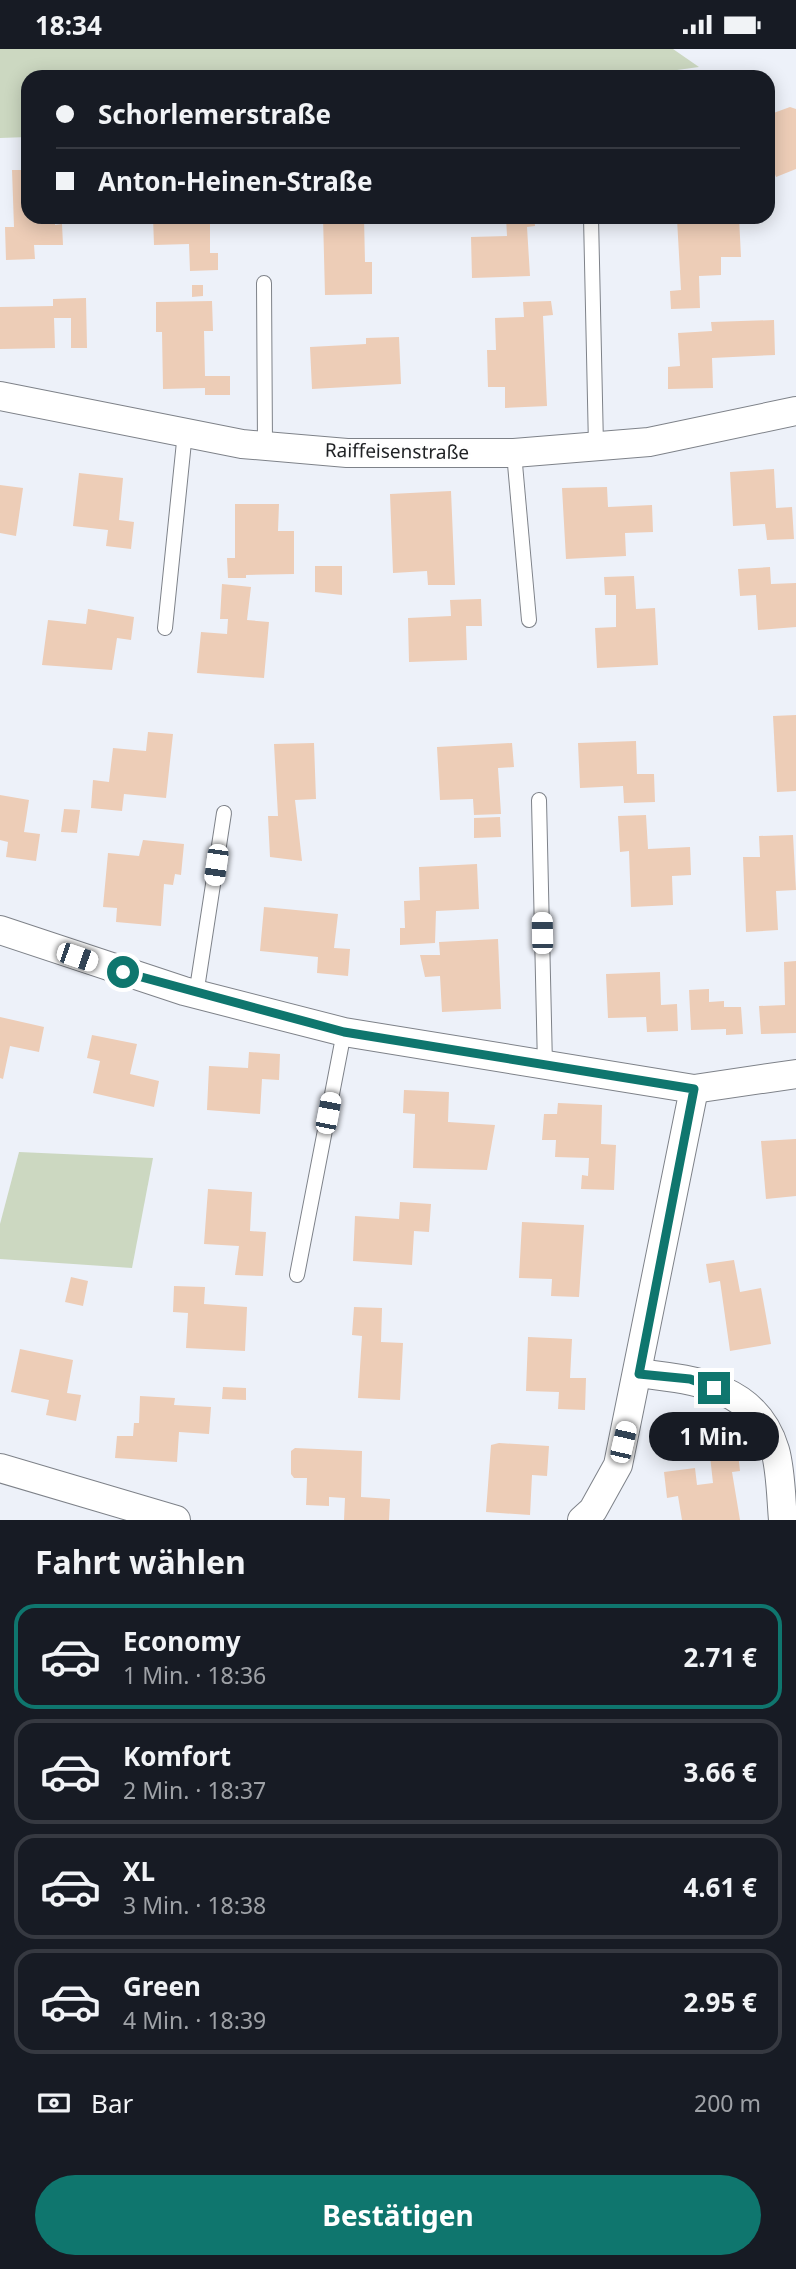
<!DOCTYPE html>
<html lang="de">
<meta charset="utf-8">
<style>
:root{--surface:#171b24;--page:#242831;--text:#f1f3f6;--muted:#9ea1a6;--line:#363941;--accent:#0f766e}
body{margin:0;font-family:"Noto Sans",sans-serif;background:var(--page);color:var(--text);height:100vh;display:flex;flex-direction:column;font-size:26px;white-space:nowrap}
*{box-sizing:border-box;margin:0}
p{font-size:23px;color:var(--muted)}
.icon{flex:none;width:38px;height:38px;fill:none;stroke:currentColor;stroke-width:2;stroke-linecap:round;stroke-linejoin:round}
.map{position:relative;height:1471px;overflow:hidden}
.panel{display:flex;flex-direction:column;background:var(--surface);flex:1}
.panel>*{flex:none}
.hud{position:absolute;left:21px;top:21px;width:754px;height:154px;border-radius:21px;box-shadow:0 4px 18px #0003;display:grid;align-content:center;height:154px;padding:0 35px;background:var(--surface)}
.end{position:absolute;width:32px;height:32px;margin:-16px;border:9px solid #0f766e;background:#fff;box-shadow:0 0 0 4px #fff}
.from{border-radius:50%}
.bubble{position:absolute;height:49px;border-radius:24px;background:var(--surface);box-shadow:0 4px 18px #0003;font-size:23px;font-weight:700;line-height:49px;text-align:center}
.car{position:absolute;width:21px;height:42px;margin:-21px -10px;border-radius:9px;box-shadow:0 0 5px 2px #0007;background:linear-gradient(#fff 24%,#345 0 40%,#fff 0 76%,#345 0 86%,#fff 0)}
.hud b{display:flex;align-items:center;gap:24px;height:66px;font-size:26px}
.hud b+b{border-top:2px solid var(--line)}
.hud i{width:18px;height:18px;background:var(--text)}
ul{padding:0;list-style:none}
li{display:flex;align-items:center;gap:21px;height:105px;margin:0 14px 10px;padding:0 21px;border:4px solid var(--line);border-radius:21px}
li div{flex:1}
li b{display:block;font-size:26px}
li em{font-style:normal;font-weight:700}
li.selected{border-color:var(--accent)}
li>.icon{width:63px;height:63px;stroke-width:1.5}
h2{padding:0 35px;font-size:32px;line-height:84px}
.pay{display:flex;align-items:center;gap:18px;height:77px;padding:0 35px;font-size:26px}
.pay p{margin-inline-start:auto}
.button{display:flex;gap:14px;margin-top:auto;padding:14px 35px}
.button a{flex:1;height:80px;border-radius:42px;background:var(--accent);color:#fff;font-size:28px;font-weight:700;line-height:80px;text-align:center}
.status{display:flex;justify-content:space-between;align-items:center;height:49px;padding:0 35px;background:var(--surface);direction:ltr}
.status svg{height:19px;fill:currentColor}
.map>svg:first-child{display:block}
.green{fill:#ccd8c1}
.building{fill:#edcdb7}
.lines{fill:none;stroke-linecap:round;stroke-linejoin:round}
.service-casing{stroke:#7e8289;stroke-width:16}
.minor-casing{stroke:#7e8289;stroke-width:30}
.service{stroke:#fff;stroke-width:14}
.minor{stroke:#fff;stroke-width:28}
.route{stroke:#0f766e;stroke-width:9}
.labels{text-anchor:middle;stroke-width:5;stroke-linejoin:round;paint-order:stroke}
.street-label{font-size:19px;fill:#1f2124;stroke:#fefefe}
</style>
<div class="status"><b>18:34</b><svg viewBox="0 0 49 12"><path d="M0 12V9h3v3zM5 12V6h3v6zM10 12V3h3v9zM15 12V0h3v12zM26 1h20v11H26zM47 4h2v5h-2z"/></svg></div>
<div class="map">
<svg width="796" height="1471" viewBox="0 0 796 1471">
<rect width="100%" height="100%" fill="#edf1f9"/>
<g class="green">
<path d="M 0,0 L 673,0 L 699,18 L 626,28 L 28,28 L 28,88 L 0,89 Z"/>
<path d="M 19,1103 L 153,1109 L 132,1219 L 0,1210 L 0,1175 Z"/>
</g>
<g class="building">
<path d="M 790,58 L 796,60 L 796,120 L 776,128 L 768,106 L 768,66 Z"/>
<path d="M 12,121 L 28,121 L 28,168 L 55,168 L 55,176 L 62,175 L 63,196 L 34,196 L 35,210 L 6,211 L 5,178 L 14,178 Z"/>
<path d="M 153,168 L 210,168 L 210,204 L 218,204 L 218,221 L 190,222 L 189,195 L 154,196 Z"/>
<path d="M 323,168 L 364,168 L 365,213 L 372,213 L 372,245 L 325,246 Z"/>
<path d="M 506,168 L 534,168 L 535,177 L 527,178 L 530,227 L 472,229 L 471,188 L 507,187 Z"/>
<path d="M 739,168 L 741,208 L 721,208 L 721,226 L 699,227 L 700,259 L 671,260 L 670,242 L 681,241 L 677,170 Z"/>
<path d="M 192,236 L 203,236 L 203,247 L 192,248 Z"/>
<path d="M 86,249 L 87,299 L 71,299 L 71,269 L 54,269 L 55,299 L 0,300 L 0,258 L 53,257 L 53,250 Z"/>
<path d="M 212,252 L 213,282 L 204,282 L 205,327 L 230,327 L 230,346 L 205,346 L 205,339 L 163,340 L 162,283 L 156,283 L 156,253 Z"/>
<path d="M 551,252 L 553,266 L 543,267 L 547,357 L 505,359 L 505,338 L 488,338 L 487,301 L 496,301 L 495,269 L 524,268 L 523,253 Z"/>
<path d="M 774,271 L 775,306 L 712,309 L 713,339 L 668,340 L 668,318 L 680,317 L 678,284 L 712,282 L 711,273 Z"/>
<path d="M 399,288 L 401,335 L 312,340 L 310,298 L 366,295 L 366,289 Z"/>
<path d="M 774,420 L 776,459 L 792,458 L 794,490 L 767,491 L 765,475 L 733,477 L 730,423 Z"/>
<path d="M 79,424 L 123,429 L 119,471 L 134,473 L 131,500 L 106,497 L 108,481 L 73,477 Z"/>
<path d="M 0,436 L 23,439 L 16,487 L 0,484 Z"/>
<path d="M 607,438 L 608,458 L 652,456 L 653,483 L 625,484 L 626,507 L 566,510 L 562,439 Z"/>
<path d="M 451,442 L 455,536 L 428,536 L 427,522 L 393,524 L 390,445 Z"/>
<path d="M 235,455 L 279,455 L 278,482 L 294,482 L 294,525 L 246,526 L 246,529 L 228,529 L 227,509 L 235,509 Z"/>
<path d="M 315,517 L 342,517 L 342,546 L 315,543 Z"/>
<path d="M 770,518 L 771,535 L 796,534 L 796,578 L 758,581 L 756,546 L 740,547 L 738,520 Z"/>
<path d="M 634,527 L 636,560 L 655,559 L 658,616 L 597,619 L 595,579 L 616,578 L 616,546 L 605,546 L 604,528 Z"/>
<path d="M 222,535 L 251,538 L 247,571 L 269,573 L 264,629 L 197,624 L 201,583 L 227,585 L 228,570 L 220,570 Z"/>
<path d="M 481,550 L 482,577 L 466,577 L 467,611 L 409,613 L 408,569 L 451,567 L 450,551 Z"/>
<path d="M 88,560 L 134,568 L 131,591 L 117,589 L 112,621 L 42,616 L 48,571 L 86,575 Z"/>
<path d="M 796,666 L 796,742 L 777,743 L 773,667 Z"/>
<path d="M 148,683 L 173,685 L 166,749 L 124,745 L 122,762 L 91,759 L 93,731 L 109,733 L 113,699 L 146,702 Z"/>
<path d="M 636,692 L 637,725 L 654,725 L 655,753 L 624,754 L 623,737 L 580,739 L 578,694 Z"/>
<path d="M 314,694 L 316,750 L 295,751 L 302,812 L 270,808 L 268,767 L 278,767 L 274,695 Z"/>
<path d="M 512,694 L 514,718 L 498,719 L 501,765 L 474,766 L 473,750 L 440,751 L 437,698 Z"/>
<path d="M 0,746 L 29,751 L 24,783 L 40,785 L 36,812 L 6,808 L 8,793 L 0,791 Z"/>
<path d="M 64,760 L 80,761 L 77,784 L 61,783 Z"/>
<path d="M 646,766 L 648,800 L 690,798 L 691,826 L 672,827 L 673,856 L 631,858 L 629,802 L 620,803 L 618,767 Z"/>
<path d="M 500,768 L 501,788 L 474,789 L 474,769 Z"/>
<path d="M 793,786 L 796,841 L 776,842 L 778,881 L 746,883 L 743,808 L 760,808 L 759,787 Z"/>
<path d="M 143,791 L 184,795 L 181,826 L 175,825 L 173,836 L 164,835 L 161,877 L 116,873 L 117,859 L 103,858 L 108,804 L 139,807 Z"/>
<path d="M 477,815 L 479,860 L 436,862 L 435,894 L 400,896 L 400,879 L 405,879 L 404,852 L 420,851 L 419,818 Z"/>
<path d="M 264,858 L 338,865 L 334,899 L 350,900 L 348,927 L 317,924 L 318,908 L 260,902 Z"/>
<path d="M 498,890 L 501,960 L 442,963 L 440,927 L 425,928 L 420,906 L 440,906 L 439,893 Z"/>
<path d="M 796,912 L 796,984 L 761,985 L 759,957 L 785,956 L 784,913 Z"/>
<path d="M 660,923 L 661,956 L 677,955 L 678,982 L 647,983 L 646,968 L 608,969 L 606,925 Z"/>
<path d="M 709,940 L 709,953 L 724,952 L 724,958 L 741,958 L 743,985 L 726,986 L 726,980 L 691,981 L 689,941 Z"/>
<path d="M 0,968 L 44,978 L 39,1003 L 10,997 L 3,1030 L 0,1029 Z"/>
<path d="M 92,986 L 137,995 L 130,1025 L 159,1032 L 154,1058 L 93,1044 L 100,1012 L 87,1009 Z"/>
<path d="M 249,1003 L 280,1005 L 279,1031 L 262,1030 L 260,1065 L 207,1061 L 209,1017 L 248,1019 Z"/>
<path d="M 404,1041 L 449,1043 L 448,1073 L 495,1076 L 487,1121 L 413,1119 L 415,1065 L 403,1064 Z"/>
<path d="M 558,1054 L 602,1056 L 601,1095 L 616,1096 L 614,1141 L 581,1140 L 582,1126 L 588,1127 L 589,1109 L 555,1108 L 556,1091 L 542,1091 L 544,1065 L 557,1065 Z"/>
<path d="M 796,1090 L 796,1147 L 766,1150 L 761,1092 Z"/>
<path d="M 208,1140 L 252,1143 L 250,1182 L 266,1183 L 263,1227 L 235,1226 L 239,1197 L 204,1195 Z"/>
<path d="M 400,1153 L 431,1155 L 429,1183 L 414,1182 L 412,1216 L 353,1212 L 355,1167 L 399,1170 Z"/>
<path d="M 522,1173 L 584,1176 L 579,1248 L 551,1247 L 552,1230 L 519,1229 Z"/>
<path d="M 734,1211 L 740,1243 L 761,1239 L 771,1295 L 730,1302 L 720,1232 L 709,1234 L 706,1215 Z"/>
<path d="M 71,1228 L 88,1232 L 83,1257 L 65,1253 Z"/>
<path d="M 174,1237 L 205,1238 L 204,1255 L 247,1258 L 245,1302 L 186,1299 L 188,1264 L 173,1263 Z"/>
<path d="M 354,1258 L 382,1259 L 381,1293 L 403,1294 L 400,1351 L 358,1349 L 362,1287 L 352,1286 Z"/>
<path d="M 528,1288 L 572,1290 L 570,1329 L 586,1329 L 585,1361 L 558,1360 L 559,1343 L 526,1342 Z"/>
<path d="M 20,1300 L 73,1311 L 67,1344 L 81,1346 L 76,1372 L 46,1366 L 49,1351 L 11,1343 Z"/>
<path d="M 223,1338 L 246,1339 L 246,1351 L 222,1350 Z"/>
<path d="M 140,1347 L 175,1349 L 174,1356 L 211,1358 L 209,1385 L 179,1383 L 177,1413 L 115,1409 L 117,1387 L 133,1387 L 134,1374 L 139,1374 Z"/>
<path d="M 499,1394 L 549,1397 L 547,1427 L 532,1426 L 530,1466 L 486,1463 L 491,1396 Z"/>
<path d="M 737,1395 L 740,1422 L 732,1423 L 740,1471 L 682,1471 L 678,1447 L 667,1449 L 664,1423 L 695,1419 L 697,1436 L 713,1434 L 709,1398 Z"/>
<path d="M 295,1399 L 362,1402 L 361,1448 L 390,1450 L 389,1471 L 344,1471 L 345,1449 L 329,1448 L 329,1457 L 306,1456 L 307,1429 L 294,1429 L 291,1425 L 291,1402 Z"/>
</g>
<g class="lines">
<g class="service-casing">
<g id="service">
<path d="M 591,168 L 596,397"/>
<path d="M 264,234 L 265,397"/>
<path d="M 514,404 L 529,571"/>
<path d="M 165,579 L 185,383"/>
<path d="M 539,751 L 545,1017"/>
<path d="M 196,946 L 224,764"/>
<path d="M 297,1226 L 344,983"/>
</g>
</g>
<g class="minor-casing">
<g id="minor">
<path d="M 0,347 L 242,395 L 347,404 L 514,404 L 649,393 L 796,362"/>
<path d="M 0,881 L 184,942 L 344,983 L 694,1040 L 796,1025"/>
<path d="M 639,1324 C 695,1331 756,1337 775,1401 C 781,1422 781,1449 783,1471"/>
<path d="M 0,1419 L 176,1471"/>
<path d="M 582,1471 L 593,1461 L 618,1416 L 694,1040"/>
</g>
</g>
<use href="#service" class="service"/>
<use href="#minor" class="minor"/>
</g>
<g class="lines">
<path class="route" d="M 123,923 L 344,983 L 694,1040 L 639,1325 L 690,1330 L 714,1339"/>
</g>
<g class="labels">
<g class="street-label">
<text transform="translate(397 402) rotate(1)" y="7">Raiffeisenstraße</text>
</g>
</g>
</svg>
<i class="end from" style="left:123px;top:923px"></i>
<i class="end" style="left:714px;top:1339px"></i>
<div class="bubble" style="left:649px;top:1363px;width:130px">1 Min.</div>
<i class="car" style="left:216px;top:816px;rotate:188deg"></i>
<i class="car" style="left:542px;top:884px;rotate:359deg"></i>
<i class="car" style="left:77px;top:908px;rotate:109deg"></i>
<i class="car" style="left:328px;top:1064px;rotate:11deg"></i>
<i class="car" style="left:623px;top:1393px;rotate:13deg"></i>
<div class="hud">
<b><i class="from"></i>Schorlemerstraße</b>
<b><i></i>Anton-Heinen-Straße</b>
</div>
</div>
<section class="panel">
<h2>Fahrt wählen</h2>
<ul>
<li class="selected"><svg class="icon" aria-label="car" viewBox="0 0 24 24"><path d="M5 17H2v-5l4-1 3-4h7l3 4 3 1v5h-3M9 17h6M6 11h13"/><circle cx="7" cy="17" r="2"/><circle cx="17" cy="17" r="2"/></svg><div><b>Economy</b><p>1 Min. · 18:36</p></div><em>2.71 €</em></li>
<li><svg class="icon" aria-label="car" viewBox="0 0 24 24"><path d="M5 17H2v-5l4-1 3-4h7l3 4 3 1v5h-3M9 17h6M6 11h13"/><circle cx="7" cy="17" r="2"/><circle cx="17" cy="17" r="2"/></svg><div><b>Komfort</b><p>2 Min. · 18:37</p></div><em>3.66 €</em></li>
<li><svg class="icon" aria-label="car" viewBox="0 0 24 24"><path d="M5 17H2v-5l4-1 3-4h7l3 4 3 1v5h-3M9 17h6M6 11h13"/><circle cx="7" cy="17" r="2"/><circle cx="17" cy="17" r="2"/></svg><div><b>XL</b><p>3 Min. · 18:38</p></div><em>4.61 €</em></li>
<li><svg class="icon" aria-label="car" viewBox="0 0 24 24"><path d="M5 17H2v-5l4-1 3-4h7l3 4 3 1v5h-3M9 17h6M6 11h13"/><circle cx="7" cy="17" r="2"/><circle cx="17" cy="17" r="2"/></svg><div><b>Green</b><p>4 Min. · 18:39</p></div><em>2.95 €</em></li>
</ul>
<div class="pay"><svg class="icon" aria-label="cash" viewBox="0 0 24 24"><path d="M3 7h18v10H3z"/><circle cx="12" cy="12" r="2"/></svg>Bar<p>200 m</p></div>
<div class="button"><a>Bestätigen</a></div>
</section>
